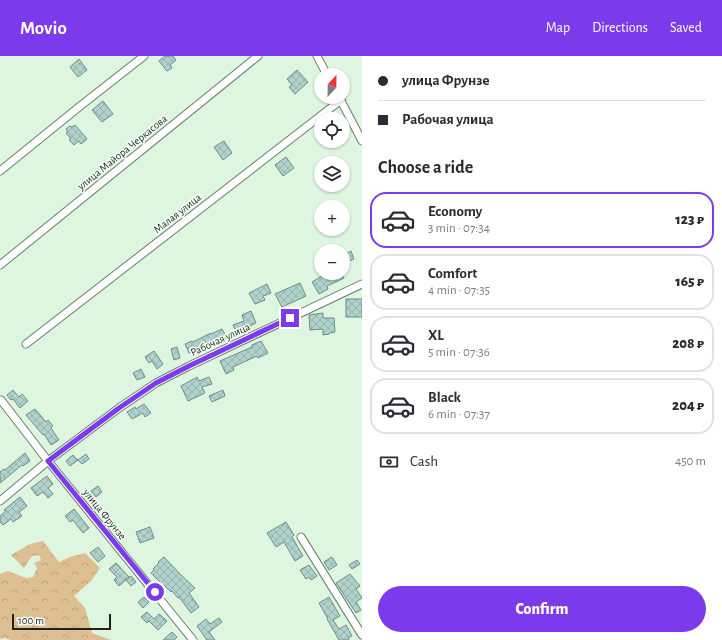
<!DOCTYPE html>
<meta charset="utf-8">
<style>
:root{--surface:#fff;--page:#f2f2f3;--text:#2b2b33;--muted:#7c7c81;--line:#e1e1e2;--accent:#7c3aed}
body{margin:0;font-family:"Alegreya Sans",sans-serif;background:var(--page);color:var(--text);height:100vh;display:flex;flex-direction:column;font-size:15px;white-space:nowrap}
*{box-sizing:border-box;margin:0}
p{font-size:13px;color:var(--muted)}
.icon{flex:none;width:22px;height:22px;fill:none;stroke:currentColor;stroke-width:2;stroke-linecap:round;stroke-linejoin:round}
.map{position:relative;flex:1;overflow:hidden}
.panel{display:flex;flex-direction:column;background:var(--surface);width:360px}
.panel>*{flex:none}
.top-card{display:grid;align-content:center;height:88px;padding:0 16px;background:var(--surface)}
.needle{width:26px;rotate:22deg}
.buttons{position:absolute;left:314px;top:12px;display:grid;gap:8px}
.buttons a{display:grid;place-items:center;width:36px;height:36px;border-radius:50%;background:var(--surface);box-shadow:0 1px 3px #0004;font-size:20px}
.scale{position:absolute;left:12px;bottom:10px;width:99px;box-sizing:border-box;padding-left:4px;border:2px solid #1c251d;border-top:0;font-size:11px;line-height:14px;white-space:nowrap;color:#1c251d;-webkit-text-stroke:3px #f5fff5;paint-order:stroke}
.end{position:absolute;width:18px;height:18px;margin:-9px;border:5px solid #7c3aed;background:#fff;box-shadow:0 0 0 2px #fff}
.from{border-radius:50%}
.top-card b{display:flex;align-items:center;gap:14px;height:38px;font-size:15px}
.top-card b+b{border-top:1px solid var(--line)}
.top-card i{width:10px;height:10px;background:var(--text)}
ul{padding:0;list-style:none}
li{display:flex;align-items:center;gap:12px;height:56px;margin:0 8px 6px;padding:0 8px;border:2px solid var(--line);border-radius:16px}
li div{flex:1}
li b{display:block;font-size:15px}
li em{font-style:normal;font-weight:800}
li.on{border-color:var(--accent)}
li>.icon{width:36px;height:36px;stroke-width:1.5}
h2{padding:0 16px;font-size:18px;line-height:48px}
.pay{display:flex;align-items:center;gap:10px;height:44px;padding:0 16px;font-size:15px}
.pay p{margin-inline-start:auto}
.action{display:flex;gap:8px;margin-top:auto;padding:8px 16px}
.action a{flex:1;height:46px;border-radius:24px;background:var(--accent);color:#fff;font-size:16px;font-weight:800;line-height:46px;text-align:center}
header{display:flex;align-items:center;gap:24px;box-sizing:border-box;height:56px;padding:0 20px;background:var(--accent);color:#fff}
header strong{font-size:19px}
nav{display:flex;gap:22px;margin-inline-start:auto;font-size:14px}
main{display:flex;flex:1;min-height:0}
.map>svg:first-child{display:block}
.forest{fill:url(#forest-crowns)}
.building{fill:url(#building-cross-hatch);stroke:#6c8e88}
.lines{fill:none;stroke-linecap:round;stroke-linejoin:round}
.minor-casing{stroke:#697f6b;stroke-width:9}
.minor{stroke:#fff;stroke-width:7}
.route{stroke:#7c3aed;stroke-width:5}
.labels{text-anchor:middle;stroke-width:3;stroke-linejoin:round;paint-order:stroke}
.street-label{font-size:11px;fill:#1c251d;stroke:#f5fff5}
</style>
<header>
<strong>Movio</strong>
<nav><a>Map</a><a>Directions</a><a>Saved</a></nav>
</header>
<main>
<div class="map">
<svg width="362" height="584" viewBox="0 0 362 584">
<defs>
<pattern id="forest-crowns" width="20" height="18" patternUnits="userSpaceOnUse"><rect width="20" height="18" fill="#ddbf92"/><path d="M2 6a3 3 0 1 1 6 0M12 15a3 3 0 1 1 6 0" fill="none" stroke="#bda47d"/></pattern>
<pattern id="building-cross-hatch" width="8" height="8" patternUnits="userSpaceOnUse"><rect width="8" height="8" fill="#afd3cc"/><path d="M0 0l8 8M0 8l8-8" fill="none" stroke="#96b5af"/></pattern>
</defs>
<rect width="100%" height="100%" fill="#def6df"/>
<path class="forest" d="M 43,485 L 59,506 L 70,501 L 85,497 L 100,512 L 91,525 L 74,540 L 85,552 L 92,577 L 111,584 L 11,584 L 5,582 L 0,583 L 0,518 L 8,515 L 26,522 L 33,521 L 37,512 L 34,507 L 41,504 L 39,499 L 32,500 L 24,512 L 11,499 L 30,488 Z"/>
<g class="building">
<path d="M 165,0 L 173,0 L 176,4 L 170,9 L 172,12 L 167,15 L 159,5 Z"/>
<path d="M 79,3 L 87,14 L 78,21 L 70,11 Z"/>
<path d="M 297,14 L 308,26 L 295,38 L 289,31 L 292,29 L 287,23 Z"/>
<path d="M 103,45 L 113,58 L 102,66 L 92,54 Z"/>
<path d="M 75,69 L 87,83 L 81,88 L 79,85 L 74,89 L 69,84 L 71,83 L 66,77 L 68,76 L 66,73 L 70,70 L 72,71 Z"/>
<path d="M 224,85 L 232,97 L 223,104 L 214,91 Z"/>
<path d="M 286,101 L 294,112 L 283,120 L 275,109 Z"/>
<path d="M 351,195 L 354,203 L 347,206 L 349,209 L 343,212 L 343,197 L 344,199 Z"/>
<path d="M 327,217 L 341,217 L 344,222 L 327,230 L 328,233 L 319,238 L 312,226 Z"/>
<path d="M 300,227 L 306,240 L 282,251 L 275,238 Z"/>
<path d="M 267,228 L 271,237 L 263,240 L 265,244 L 255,248 L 249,237 Z"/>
<rect x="346" y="243" width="16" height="18"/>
<path d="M 251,255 L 256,267 L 236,276 L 233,269 L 244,265 L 242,259 Z"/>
<path d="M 323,257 L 323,262 L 334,262 L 335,276 L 329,277 L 329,278 L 323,279 L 323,273 L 310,274 L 309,259 Z"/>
<path d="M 222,273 L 227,282 L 205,291 L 205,290 L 189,297 L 185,288 L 192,285 L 193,286 L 211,277 L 211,278 Z"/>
<path d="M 261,285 L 268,297 L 258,302 L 257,300 L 233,311 L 234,314 L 226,318 L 220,305 L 252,291 L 252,289 Z"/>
<path d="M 177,291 L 180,302 L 174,304 L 171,293 Z"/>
<path d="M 154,295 L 163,308 L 157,313 L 152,305 L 149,307 L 145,301 Z"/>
<path d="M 141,313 L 145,321 L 137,324 L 133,317 Z"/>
<path d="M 197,321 L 199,325 L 209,321 L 212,328 L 202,331 L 205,337 L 188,345 L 181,330 Z"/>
<path d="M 13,334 L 19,341 L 22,338 L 28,345 L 20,352 L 13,343 L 11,344 L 7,339 Z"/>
<path d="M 223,334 L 225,340 L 212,346 L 209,340 Z"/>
<path d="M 144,348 L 151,357 L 145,361 L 143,357 L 132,363 L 127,356 L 135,351 L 136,353 Z"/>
<path d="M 35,353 L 46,366 L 48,364 L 53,370 L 51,372 L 59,384 L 51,389 L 44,378 L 43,379 L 26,359 Z"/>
<path d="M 25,397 L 30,405 L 23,410 L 22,409 L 0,427 L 0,416 L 4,413 L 5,414 Z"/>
<path d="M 86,398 L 89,403 L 82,408 L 78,404 Z"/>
<path d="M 73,399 L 78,404 L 70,410 L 66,405 Z"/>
<path d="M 47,420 L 53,428 L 48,432 L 53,438 L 48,442 L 43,436 L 37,440 L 31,432 Z"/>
<path d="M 98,430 L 102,436 L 96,441 L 91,435 Z"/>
<path d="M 20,441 L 27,450 L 19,456 L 22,460 L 13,466 L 11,463 L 3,469 L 0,466 L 0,460 L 6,455 L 4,454 Z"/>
<path d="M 74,453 L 89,472 L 83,477 L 73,464 L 70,466 L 65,460 Z"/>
<path d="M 286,466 L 294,479 L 292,481 L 303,500 L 295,505 L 284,486 L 276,491 L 267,477 Z"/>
<path d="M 150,471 L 154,482 L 140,487 L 136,476 Z"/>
<path d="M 98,491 L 105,500 L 98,506 L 90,497 Z"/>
<path d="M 164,501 L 180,518 L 195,532 L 189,537 L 199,551 L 191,557 L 179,541 L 178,542 L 172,535 L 171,536 L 164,529 L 163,529 L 151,517 L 154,514 L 153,513 L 159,507 L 158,506 Z"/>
<path d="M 332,501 L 337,509 L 329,514 L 324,506 Z"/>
<path d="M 357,504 L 360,508 L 352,513 L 349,509 Z"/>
<path d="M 116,507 L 129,521 L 119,530 L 114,524 L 117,521 L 109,513 Z"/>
<path d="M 309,509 L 317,520 L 311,524 L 309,521 L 306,523 L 300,514 Z"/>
<path d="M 350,518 L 360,530 L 356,533 L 362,542 L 356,546 L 361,554 L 356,557 L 336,527 Z"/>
<path d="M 131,520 L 136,526 L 131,530 L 126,524 Z"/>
<path d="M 144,541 L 149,546 L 143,552 L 138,546 Z"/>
<path d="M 329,541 L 340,560 L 333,564 L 339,573 L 346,569 L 352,580 L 348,582 L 349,584 L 339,584 L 327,563 L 328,563 L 319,547 Z"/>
<path d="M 147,556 L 154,563 L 159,558 L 167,565 L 158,574 L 149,565 L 147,567 L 141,561 Z"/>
<path d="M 219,562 L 222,566 L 209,576 L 215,584 L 207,584 L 197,570 L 206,563 L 210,568 Z"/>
<path d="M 172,576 L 177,581 L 174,584 L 163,584 Z"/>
</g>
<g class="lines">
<g class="minor-casing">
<g id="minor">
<path d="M 317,0 L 327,19"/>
<path d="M 339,41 L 362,85"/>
<path d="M 0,115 L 79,51 L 144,0"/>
<path d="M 0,209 L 258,0"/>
<path d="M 26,288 L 341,44"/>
<path d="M 1,344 L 48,405 L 193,584"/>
<path d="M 0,445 L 48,405 L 119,352 L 156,327 L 189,310 L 362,228"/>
<path d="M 301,481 L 362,579"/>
</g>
</g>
<use href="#minor" class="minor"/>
</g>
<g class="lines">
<path class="route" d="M 155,536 L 48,405 L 119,352 L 156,327 L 189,310 L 290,262"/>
</g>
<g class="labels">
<g class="street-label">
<text transform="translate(122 96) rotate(-39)" y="4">улица Майора Черкасова</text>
<text transform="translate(177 157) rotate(-38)" y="4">Малая улица</text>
<text transform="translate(220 283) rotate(-25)" y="4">Рабочая улица</text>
<text transform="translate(105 458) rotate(51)" y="4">улица Фрунзе</text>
</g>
</g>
</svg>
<div class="buttons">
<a><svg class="needle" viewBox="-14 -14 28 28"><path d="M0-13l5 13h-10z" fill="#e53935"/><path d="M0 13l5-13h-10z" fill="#7c7c81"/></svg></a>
<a><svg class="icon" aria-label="locate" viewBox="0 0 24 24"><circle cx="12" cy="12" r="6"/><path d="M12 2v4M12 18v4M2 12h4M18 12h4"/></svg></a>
<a><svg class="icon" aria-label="layers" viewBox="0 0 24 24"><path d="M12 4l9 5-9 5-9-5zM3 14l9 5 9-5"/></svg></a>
<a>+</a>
<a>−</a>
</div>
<div class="scale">100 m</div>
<i class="end from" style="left:155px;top:536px"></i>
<i class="end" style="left:290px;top:262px"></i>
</div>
<section class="panel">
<div class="top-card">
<b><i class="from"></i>улица Фрунзе</b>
<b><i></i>Рабочая улица</b>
</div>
<h2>Choose a ride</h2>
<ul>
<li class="on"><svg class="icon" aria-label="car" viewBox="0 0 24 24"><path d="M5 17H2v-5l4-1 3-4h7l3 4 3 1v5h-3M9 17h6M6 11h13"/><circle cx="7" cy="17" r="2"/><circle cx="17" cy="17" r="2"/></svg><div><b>Economy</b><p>3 min · 07:34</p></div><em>123 ₽</em></li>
<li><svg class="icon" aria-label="car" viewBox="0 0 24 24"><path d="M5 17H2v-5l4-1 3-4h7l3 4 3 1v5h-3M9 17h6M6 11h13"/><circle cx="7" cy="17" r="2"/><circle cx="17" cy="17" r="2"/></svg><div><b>Comfort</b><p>4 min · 07:35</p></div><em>165 ₽</em></li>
<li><svg class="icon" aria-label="car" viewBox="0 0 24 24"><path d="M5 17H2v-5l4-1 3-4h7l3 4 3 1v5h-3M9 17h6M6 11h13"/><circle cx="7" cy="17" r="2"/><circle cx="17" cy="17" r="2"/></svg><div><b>XL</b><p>5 min · 07:36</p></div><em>208 ₽</em></li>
<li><svg class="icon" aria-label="car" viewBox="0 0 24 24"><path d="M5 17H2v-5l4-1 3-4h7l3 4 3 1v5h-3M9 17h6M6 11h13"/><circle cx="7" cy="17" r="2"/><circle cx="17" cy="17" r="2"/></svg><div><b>Black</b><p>6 min · 07:37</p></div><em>204 ₽</em></li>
</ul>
<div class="pay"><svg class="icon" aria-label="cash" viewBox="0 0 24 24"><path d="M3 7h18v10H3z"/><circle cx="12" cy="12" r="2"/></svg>Cash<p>450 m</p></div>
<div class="action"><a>Confirm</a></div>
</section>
</main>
